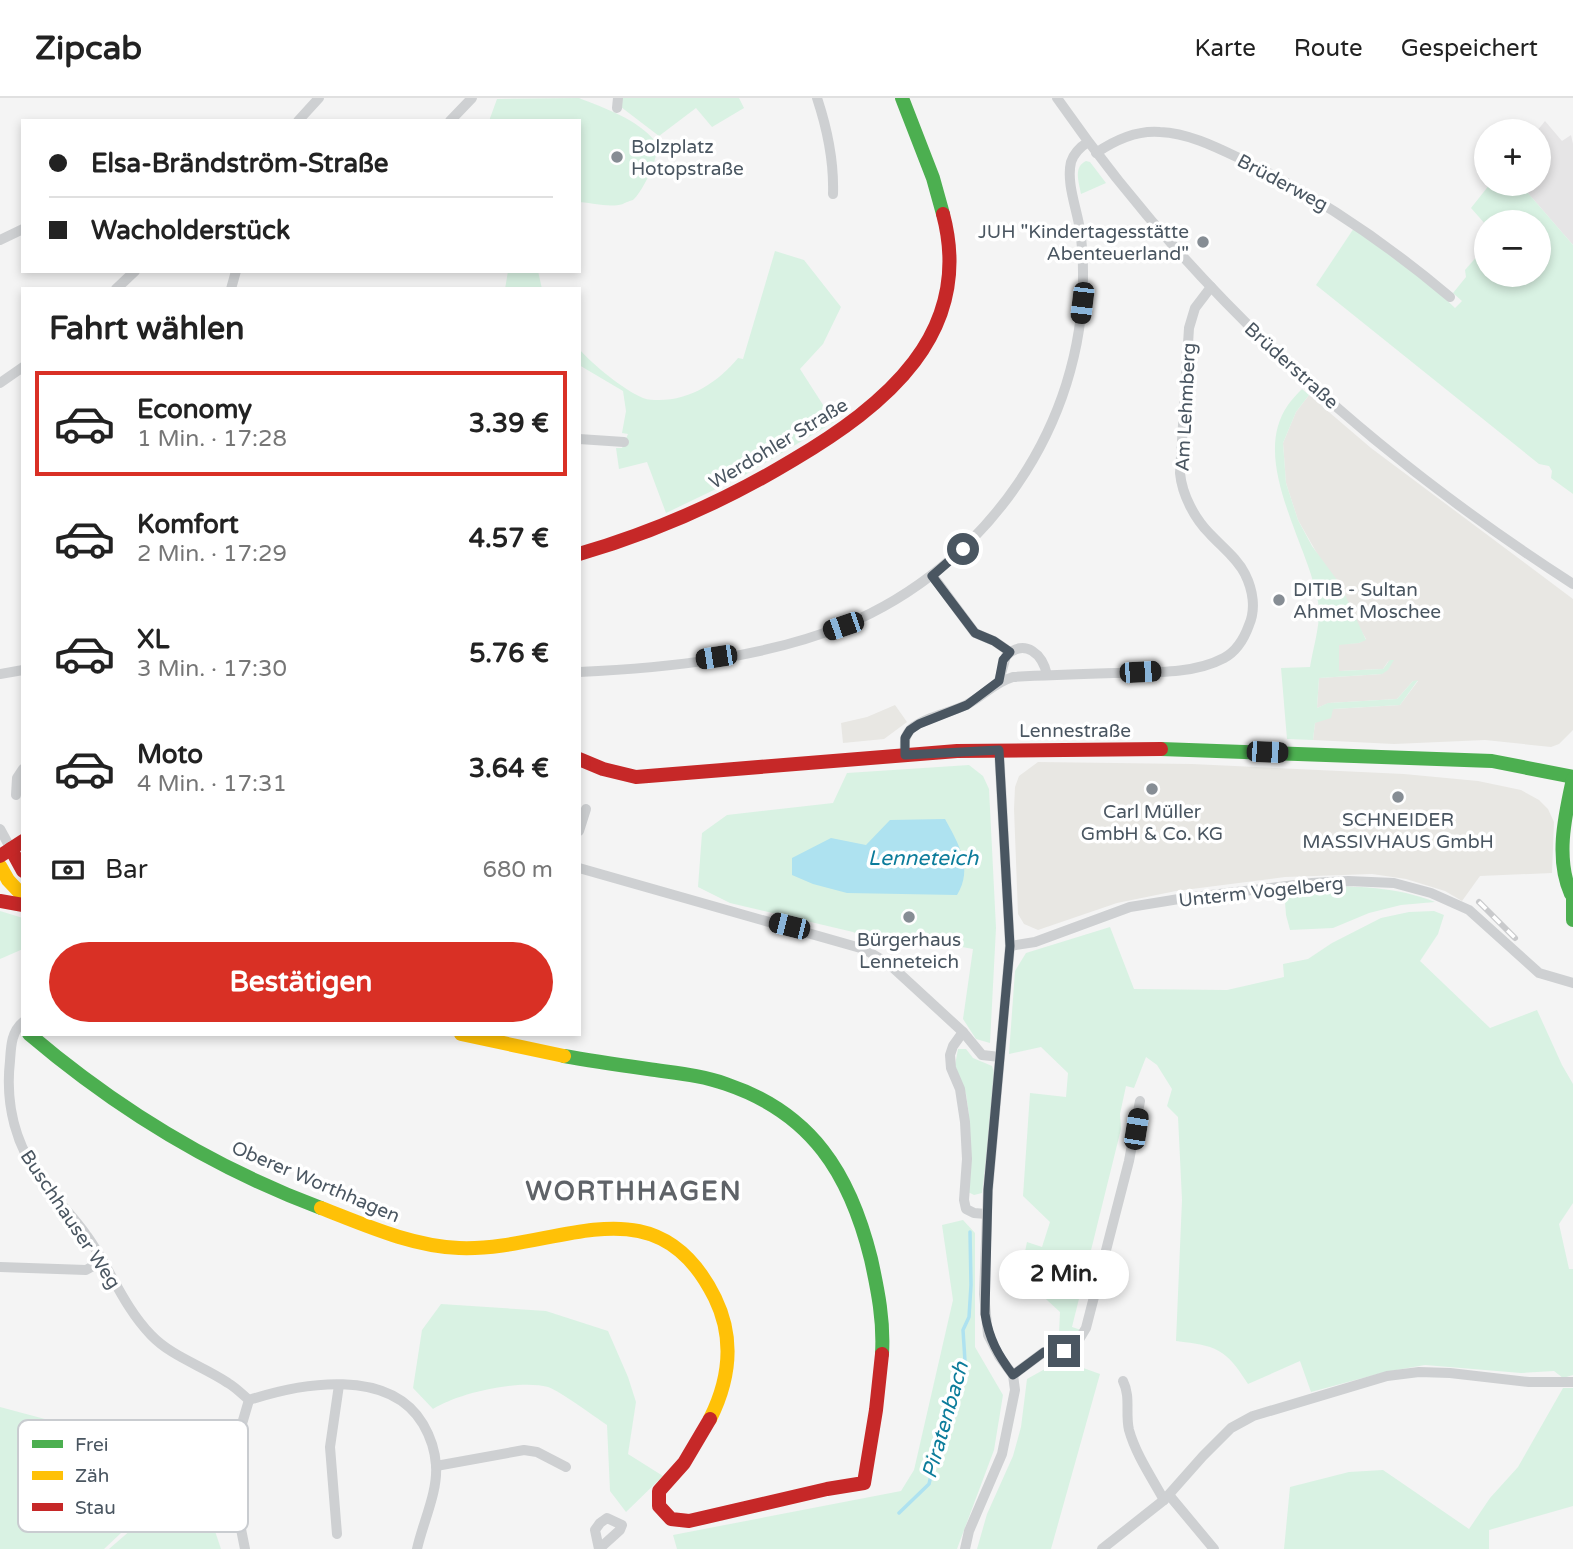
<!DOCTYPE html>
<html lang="de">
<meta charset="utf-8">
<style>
:root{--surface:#fff;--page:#f2f2f2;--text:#222;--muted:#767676;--line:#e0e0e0;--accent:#d93025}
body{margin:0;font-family:"Varela Round",sans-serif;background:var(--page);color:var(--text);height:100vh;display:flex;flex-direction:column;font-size:26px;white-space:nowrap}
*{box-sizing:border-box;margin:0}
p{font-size:23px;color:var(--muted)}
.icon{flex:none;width:38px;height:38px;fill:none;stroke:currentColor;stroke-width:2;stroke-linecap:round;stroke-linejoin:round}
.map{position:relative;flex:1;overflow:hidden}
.panel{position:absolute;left:21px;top:189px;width:560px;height:749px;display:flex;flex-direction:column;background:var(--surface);border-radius:0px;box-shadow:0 4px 10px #0003}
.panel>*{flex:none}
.top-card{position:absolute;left:21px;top:21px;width:560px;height:154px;border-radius:0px;box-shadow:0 4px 10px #0003;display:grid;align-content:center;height:154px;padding:0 28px;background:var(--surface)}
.tools{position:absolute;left:1474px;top:21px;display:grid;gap:14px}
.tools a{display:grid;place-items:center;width:77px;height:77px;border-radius:50%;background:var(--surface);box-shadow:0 4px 10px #0003;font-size:35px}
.end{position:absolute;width:32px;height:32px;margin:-16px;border:9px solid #4a5661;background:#fff;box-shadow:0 0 0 4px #fff}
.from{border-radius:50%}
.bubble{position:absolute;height:49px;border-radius:24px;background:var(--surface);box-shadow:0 4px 10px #0003;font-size:23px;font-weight:700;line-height:49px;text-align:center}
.car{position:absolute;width:21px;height:42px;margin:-21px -10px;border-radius:9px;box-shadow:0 0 5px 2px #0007;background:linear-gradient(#222 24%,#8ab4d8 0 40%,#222 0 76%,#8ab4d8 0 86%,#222 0)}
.top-card b{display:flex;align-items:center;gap:24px;height:66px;font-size:26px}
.top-card b+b{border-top:2px solid var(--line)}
.top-card i{width:18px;height:18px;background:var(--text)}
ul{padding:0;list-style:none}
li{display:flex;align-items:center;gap:21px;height:105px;margin:0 14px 10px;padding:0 14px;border:4px solid transparent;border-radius:0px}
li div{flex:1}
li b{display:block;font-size:26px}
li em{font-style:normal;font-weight:700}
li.on{border-color:var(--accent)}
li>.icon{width:63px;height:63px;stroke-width:1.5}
h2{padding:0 28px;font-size:32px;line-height:84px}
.pay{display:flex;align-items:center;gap:18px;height:77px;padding:0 28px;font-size:26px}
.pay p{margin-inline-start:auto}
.primary-button{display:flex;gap:14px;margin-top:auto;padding:14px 28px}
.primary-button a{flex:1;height:80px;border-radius:42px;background:var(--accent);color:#fff;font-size:28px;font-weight:700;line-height:80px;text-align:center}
header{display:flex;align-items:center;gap:42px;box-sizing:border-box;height:98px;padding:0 35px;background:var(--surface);border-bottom:2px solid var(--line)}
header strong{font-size:33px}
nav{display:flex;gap:38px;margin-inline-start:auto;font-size:24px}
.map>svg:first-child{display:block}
.commercial{fill:#e8e7e3}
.education{fill:#e6e5e6}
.green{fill:#d9f2e3}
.water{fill:#aee2f0}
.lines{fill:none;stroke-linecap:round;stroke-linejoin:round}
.stream{stroke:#aee2f0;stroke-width:3.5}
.street{stroke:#ced0d2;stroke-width:10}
.fast{stroke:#4caf50;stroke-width:14}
.slow{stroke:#ffc107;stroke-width:14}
.jam{stroke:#c62828;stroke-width:14}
.rail-casing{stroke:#c9cacc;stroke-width:6}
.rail{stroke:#fff;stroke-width:3.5;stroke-dasharray:10;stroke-linecap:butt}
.route{stroke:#4a5661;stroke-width:9}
.poi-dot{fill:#868d94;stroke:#fff;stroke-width:2.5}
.labels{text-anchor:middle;stroke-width:7;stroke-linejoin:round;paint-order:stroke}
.poi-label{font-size:19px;fill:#4a5661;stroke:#fff}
.street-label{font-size:19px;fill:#4a5661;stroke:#fff}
.water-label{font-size:21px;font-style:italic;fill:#0c7c9b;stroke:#fff}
.district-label{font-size:26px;font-weight:bold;letter-spacing:2px;fill:#5f6368;stroke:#fff}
.key{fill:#fff;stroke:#c9ccd0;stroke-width:2}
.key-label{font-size:19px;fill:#4a5661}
</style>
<header>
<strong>Zipcab</strong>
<nav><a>Karte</a><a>Route</a><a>Gespeichert</a></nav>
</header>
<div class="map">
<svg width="1573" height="1451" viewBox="0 0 1573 1451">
<rect width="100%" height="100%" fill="#f4f4f4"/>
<g class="commercial">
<path d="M 1309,297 L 1371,350 L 1573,501 L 1573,632 L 1559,646 L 1551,649 L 1485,642 L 1394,646 L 1313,642 L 1315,625 L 1333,611 L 1400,607 L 1418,583 L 1413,583 L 1397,601 L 1329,605 L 1317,610 L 1319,580 L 1382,576 L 1389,562 L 1383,571 L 1339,573 L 1339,546 L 1359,545 L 1366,541 L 1298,422 L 1286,385 L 1283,345 L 1296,314 Z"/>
<path d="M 895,607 L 907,624 L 884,641 L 843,645 L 841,625 L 867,619 Z"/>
<path d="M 1038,664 L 1192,666 L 1404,676 L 1478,683 L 1521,692 L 1539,702 L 1548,711 L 1554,724 L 1552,775 L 1480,778 L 1462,803 L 1445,793 L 1406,781 L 1372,776 L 1285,779 L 1176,793 L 1117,805 L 1038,832 L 1024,826 L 1018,816 L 1014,711 L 1015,689 L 1019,678 Z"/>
</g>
<path class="education" d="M 1545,23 L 1562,43 L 1571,37 L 1573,46 L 1573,147 L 1520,86 L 1538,86 L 1537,33 Z"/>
<g class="green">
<path d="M 579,0 C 604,10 637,21 655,43 C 663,54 642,95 633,102 C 632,102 624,105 623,106 C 609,110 593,105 579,104 L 579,23 L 489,23 L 497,1 Z"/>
<path d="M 622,0 L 739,0 L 744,10 L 712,29 L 696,10 L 659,38 L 621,9 Z"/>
<path d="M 1086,63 L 1090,64 L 1106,85 L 1081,96 C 1079,84 1073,69 1086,63 Z"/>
<path d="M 1490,86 L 1520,86 L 1573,147 L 1573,396 L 1551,380 L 1552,373 L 1549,368 L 1539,366 L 1316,187 L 1354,130 L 1433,189 L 1455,210 L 1462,203 L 1453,195 L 1466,179 L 1465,172 L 1486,148 L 1486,177 L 1538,177 L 1538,124 L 1486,124 L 1486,127 L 1471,110 Z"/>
<path d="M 775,153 L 804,162 L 841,209 L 823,246 L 800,271 L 834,324 L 743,378 L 666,415 L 647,364 L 619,371 L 616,350 L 622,350 L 628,336 L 622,335 L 626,313 L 623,293 L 579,267 L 579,251 C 593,267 624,292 643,300 C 648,302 654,302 659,302 C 691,302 718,284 738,260 L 743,261 Z"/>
<path d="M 508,173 L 538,173 L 542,191 L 505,191 Z"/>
<path d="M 1302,291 L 1309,297 L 1296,314 L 1283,345 L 1286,385 L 1298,422 L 1312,448 L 1340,486 L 1366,542 L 1359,545 L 1339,547 L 1339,573 L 1383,571 L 1390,562 L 1394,562 L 1388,572 L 1382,576 L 1319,580 L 1317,610 L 1328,605 L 1397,601 L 1413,583 L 1418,582 L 1400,607 L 1333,611 L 1331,620 L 1315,625 L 1313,642 L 1287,641 L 1281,570 L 1310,569 C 1313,551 1320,528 1319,510 C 1312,450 1248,364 1288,307 C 1292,301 1297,296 1302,291 Z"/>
<path d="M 969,667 L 983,678 L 989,691 L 996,830 L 990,945 L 976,941 L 963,921 L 973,851 L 919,841 L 887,850 L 853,834 L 730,805 L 698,789 L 702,735 L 727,717 L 833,705 L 847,675 Z"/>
<path d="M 1301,788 C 1346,788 1393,787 1435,804 L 1401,807 L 1369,815 L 1333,830 L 1290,832 L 1286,817 L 1284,791 Z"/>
<path d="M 0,813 L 23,820 L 23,851 L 0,861 Z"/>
<path d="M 1434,813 L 1444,817 L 1438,836 L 1420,863 L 1490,930 L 1537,912 L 1562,967 L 1573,986 L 1573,1105 L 1559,1126 L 1569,1171 L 1573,1171 L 1573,1277 L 1563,1280 L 1554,1273 L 1521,1275 L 1425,1267 L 1385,1274 L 1311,1294 L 1300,1263 L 1248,1286 C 1225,1250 1217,1248 1176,1243 L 1182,1102 L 1178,1019 L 1167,1008 L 1172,991 L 1157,967 L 1146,959 L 1134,990 L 1126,988 L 1120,1016 L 1121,1031 L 1072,1229 L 1081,1232 L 1066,1248 L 1052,1249 L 1059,1235 L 1060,1214 L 1035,1191 L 1017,1192 L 1027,1144 L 1042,1149 L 1050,1124 L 1023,1098 L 1030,995 L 1066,999 L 1068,975 L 1041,949 L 1009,956 L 1015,873 L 1026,855 L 1110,829 L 1134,891 L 1227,892 L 1284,879 L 1283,866 L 1308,861 L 1332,845 L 1381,820 L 1409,814 Z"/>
<path d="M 958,951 L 966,951 L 973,960 L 992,968 L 996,981 L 982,1095 L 974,1097 L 968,1094 L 969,1017 L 966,996 L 955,967 Z"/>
<path d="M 963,1122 L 975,1135 L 975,1249 L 1003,1297 L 994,1352 L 957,1451 L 677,1451 L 673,1437 L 901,1393 L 914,1372 L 953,1202 L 942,1127 Z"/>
<path d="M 441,1206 L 546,1213 L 608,1233 L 628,1279 L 636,1304 L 628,1356 L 663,1378 L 626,1414 L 610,1393 L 607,1327 C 595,1319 560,1293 548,1289 C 519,1281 458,1295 433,1311 L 413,1290 L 422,1232 Z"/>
<path d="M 1061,1262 L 1100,1276 L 1051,1451 L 977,1451 L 987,1416 L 1013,1358 L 1021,1329 L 1027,1281 Z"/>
<path d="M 1563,1290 L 1573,1290 L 1573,1408 L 1489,1432 L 1489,1451 L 1284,1451 L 1290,1389 L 1349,1374 L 1383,1372 L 1469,1431 L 1490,1400 L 1518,1369 Z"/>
<path d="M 0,1309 L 194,1361 L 190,1370 L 104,1451 L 0,1451 Z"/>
<path d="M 197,1379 L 221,1451 L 109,1451 L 154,1412 Z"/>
</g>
<path class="water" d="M 945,721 C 958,745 974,770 957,797 L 847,795 L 813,786 L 792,777 L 792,760 L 831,740 L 866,747 L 890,722 Z"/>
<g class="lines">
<path class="stream" d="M 899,1415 L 929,1386 L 951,1293 L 965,1263 L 963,1232 L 969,1219 L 971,1187 L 970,1134"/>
<g class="street">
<path d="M 817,0 C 827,30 834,64 833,96"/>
<path d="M 1057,0 C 1192,195 1374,358 1573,486"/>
<path d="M 617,10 L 618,0"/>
<path d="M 298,23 L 319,0"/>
<path d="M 450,23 L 472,0"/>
<path d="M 1096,55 C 1115,42 1136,32 1160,34 C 1188,35 1216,49 1241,61 C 1317,98 1385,144 1450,199"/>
<path d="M 0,142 L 23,131"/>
<path d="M 116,191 L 135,173"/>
<path d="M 231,191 L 236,173"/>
<path d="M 0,285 L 23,269"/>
<path d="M 579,341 L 624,344"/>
<path d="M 932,477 L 975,535 L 994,543 L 1010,554"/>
<path d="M 579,574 C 666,570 765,560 845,527 C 985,469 1085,328 1083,174 C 1083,160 1082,146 1080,132 C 1077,111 1066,85 1071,64 C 1074,55 1080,49 1088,44"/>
<path d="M 0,576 L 23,572"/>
<path d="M 999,583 L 1006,558 C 1025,539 1043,557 1047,577"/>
<path d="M 905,657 C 905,647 903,639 911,631 C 925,619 949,615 966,607 C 984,598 993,585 1013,579 C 1046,577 1080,576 1114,575 C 1149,574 1192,577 1224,560 C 1237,553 1244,541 1249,527 C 1256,511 1253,492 1245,476 C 1237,460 1222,449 1210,436 C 1195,421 1182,397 1180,375 L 1189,230 L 1195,210 L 1211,189"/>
<path d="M 16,697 L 17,680 L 23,671"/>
<path d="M 0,731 L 11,751"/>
<path d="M 579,733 L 586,711"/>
<path d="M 579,770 L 864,851 L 889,866 L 963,934 L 982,957 L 1000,959"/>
<path d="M 1010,848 L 1035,844 L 1130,809 L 1185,800 L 1312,785 L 1348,783 L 1394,785 L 1431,795 L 1469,812 L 1539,875 L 1573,885"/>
<path d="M 23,924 C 11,934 11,949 10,963 C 5,1007 16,1049 43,1084 C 57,1103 74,1119 87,1138 C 110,1170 123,1208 151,1237 C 172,1259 203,1268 228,1285 C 235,1289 242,1296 249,1302"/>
<path d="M 963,934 L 953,948 L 950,957 L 951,970 L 960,991 L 965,1024 L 967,1061 L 964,1102 L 966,1111 L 974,1115 L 986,1116"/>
<path d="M 0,1169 L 86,1172 L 102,1163"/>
<path d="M 1013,1277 L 1044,1254 L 1064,1253 L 1077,1245 L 1086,1230 L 1129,1063 L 1140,1003"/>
<path d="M 1123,1283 C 1131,1299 1125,1315 1129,1332 C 1136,1357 1152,1380 1164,1402"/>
<path d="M 249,1302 C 301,1285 389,1269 423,1326 C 430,1338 435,1352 436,1367 C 438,1394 423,1424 417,1451"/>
<path d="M 436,1368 L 524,1352 L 537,1354 L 566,1369"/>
<path d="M 1169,1397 L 1214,1451"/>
<path d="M 607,1420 L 622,1427 L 620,1432 L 599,1451 L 595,1432 L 600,1425 Z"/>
<path d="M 337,1436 L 330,1349 L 339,1287"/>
<path d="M 245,1451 L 240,1426 L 212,1368 L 239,1336 L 249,1302"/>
<path d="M 965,1451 L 969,1433 L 1002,1356 L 1015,1292 L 1013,1277 L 999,1258 L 988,1237 L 984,1196 L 988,1092 L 1010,848 L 999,652"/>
<path d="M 1102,1451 L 1164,1402 L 1203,1358 L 1231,1330 L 1253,1318 L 1387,1278 L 1419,1274 L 1450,1275 L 1529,1284 L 1573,1284"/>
</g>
<g class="fast">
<path d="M 902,0 L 933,80 L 943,116"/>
<path d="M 1161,651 L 1492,663 L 1573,679"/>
<path d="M 1573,790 L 1573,822"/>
<path d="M 1571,796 C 1555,760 1565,718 1573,681"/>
<path d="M 29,936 C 116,1010 214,1070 321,1110"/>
<path d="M 564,958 C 592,963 620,967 648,971 C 674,975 701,977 726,986 C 812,1015 850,1076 871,1161 C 878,1193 884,1223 882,1256"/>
</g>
<g class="slow">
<path d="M 0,768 L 8,782 L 23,798"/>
<path d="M 461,936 L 564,958"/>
<path d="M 321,1110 C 365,1127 411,1148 459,1150 C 557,1154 655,1079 715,1200 C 735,1241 730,1281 710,1321"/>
</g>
<g class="jam">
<path d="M 579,456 C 655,434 725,403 793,362 C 884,308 975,236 943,116"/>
<path d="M 579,661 L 603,671 L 636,679 L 957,653 L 1161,651"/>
<path d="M 11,751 L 23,773"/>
<path d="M 0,758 L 23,743"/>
<path d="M 0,803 L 23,807"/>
<path d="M 710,1321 L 684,1365 L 659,1393 L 659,1408 L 671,1421 L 689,1423 L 827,1391 L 864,1385 L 876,1312 L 882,1256"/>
</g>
<g class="rail-casing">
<path id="rail" d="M 1479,804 L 1515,840"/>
</g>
<use href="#rail" class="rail"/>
</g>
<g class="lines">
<path class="route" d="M 963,451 L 932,478 L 975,535 L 994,543 L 1010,554 L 1003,562 L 999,583 L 967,607 L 919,626 L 910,632 L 905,640 L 905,657 L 999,652 L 1010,848 L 988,1092 L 985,1216 C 989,1241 998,1257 1013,1277 L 1044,1254 L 1064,1253"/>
</g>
<g class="poi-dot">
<circle cx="617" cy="59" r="7"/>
<circle cx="1203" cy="144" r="7"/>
<circle cx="1279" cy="502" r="7"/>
<circle cx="1152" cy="691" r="7"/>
<circle cx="1398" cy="699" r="7"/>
<circle cx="909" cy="819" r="7"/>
</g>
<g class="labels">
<g class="poi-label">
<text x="631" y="55" text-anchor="start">Bolzplatz<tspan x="631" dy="22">Hotopstraße</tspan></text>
<text x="1189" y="140" text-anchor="end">JUH "Kindertagesstätte<tspan x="1189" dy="22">Abenteuerland"</tspan></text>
<text x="1293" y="498" text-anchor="start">DITIB - Sultan<tspan x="1293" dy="22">Ahmet Moschee</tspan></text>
<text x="1152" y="720">Carl Müller<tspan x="1152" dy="22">GmbH &amp; Co. KG</tspan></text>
<text x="1398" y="728">SCHNEIDER<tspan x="1398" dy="22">MASSIVHAUS GmbH</tspan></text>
<text x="909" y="848">Bürgerhaus<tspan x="909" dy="22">Lenneteich</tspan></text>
</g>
<g class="street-label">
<text transform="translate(1283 84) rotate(28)" y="7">Brüderweg</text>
<text transform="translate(1292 267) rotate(42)" y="7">Brüderstraße</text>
<text transform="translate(1185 309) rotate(-87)" y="7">Am Lehmberg</text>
<text transform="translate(778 345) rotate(-31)" y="7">Werdohler Straße</text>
<text x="1075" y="639">Lennestraße</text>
<text transform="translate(1261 793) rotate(-6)" y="7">Unterm Vogelberg</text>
<text transform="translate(316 1083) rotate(23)" y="7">Oberer Worthhagen</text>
<text transform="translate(71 1121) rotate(56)" y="7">Buschhauser Weg</text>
</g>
<g class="water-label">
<text x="923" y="767">Lenneteich</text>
<text transform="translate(945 1322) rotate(-74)" y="7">Piratenbach</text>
</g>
<g class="district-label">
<text x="634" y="1102">WORTHHAGEN</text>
</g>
</g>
<rect x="18" y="1322" width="230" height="112" rx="10" class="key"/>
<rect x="32" y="1342" width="31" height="8" fill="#4caf50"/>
<rect x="32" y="1373" width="31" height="9" fill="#ffc107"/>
<rect x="32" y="1405" width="31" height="8" fill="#c62828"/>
<g class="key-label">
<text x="75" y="1353">Frei</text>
<text x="75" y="1384">Zäh</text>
<text x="75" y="1416">Stau</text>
</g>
</svg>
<div class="tools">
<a>+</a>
<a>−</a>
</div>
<i class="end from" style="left:963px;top:451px"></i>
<i class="end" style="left:1064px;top:1253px"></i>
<div class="bubble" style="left:999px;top:1152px;width:130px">2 Min.</div>
<i class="car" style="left:1082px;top:205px;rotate:187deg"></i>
<i class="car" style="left:843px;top:528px;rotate:251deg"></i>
<i class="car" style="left:716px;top:559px;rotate:261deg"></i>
<i class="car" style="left:1140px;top:574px;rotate:87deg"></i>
<i class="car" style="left:1267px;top:654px;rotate:92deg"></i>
<i class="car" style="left:789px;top:828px;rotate:284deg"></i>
<i class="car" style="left:1136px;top:1031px;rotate:9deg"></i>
<div class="top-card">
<b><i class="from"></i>Elsa-Brändström-Straße</b>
<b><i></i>Wacholderstück</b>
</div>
<section class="panel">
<h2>Fahrt wählen</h2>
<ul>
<li class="on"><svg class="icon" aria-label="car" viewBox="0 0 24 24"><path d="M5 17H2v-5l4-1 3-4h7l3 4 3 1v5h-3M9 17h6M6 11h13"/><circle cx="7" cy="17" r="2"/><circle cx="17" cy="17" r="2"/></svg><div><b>Economy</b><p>1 Min. · 17:28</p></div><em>3.39 €</em></li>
<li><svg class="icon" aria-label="car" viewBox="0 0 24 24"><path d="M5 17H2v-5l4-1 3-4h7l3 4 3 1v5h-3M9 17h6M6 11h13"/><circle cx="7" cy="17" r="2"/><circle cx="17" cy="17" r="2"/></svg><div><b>Komfort</b><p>2 Min. · 17:29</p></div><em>4.57 €</em></li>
<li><svg class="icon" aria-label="car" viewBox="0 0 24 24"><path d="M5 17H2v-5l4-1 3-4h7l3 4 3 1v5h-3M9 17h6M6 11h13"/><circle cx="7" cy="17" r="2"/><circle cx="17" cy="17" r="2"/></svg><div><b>XL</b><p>3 Min. · 17:30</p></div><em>5.76 €</em></li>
<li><svg class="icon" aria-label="car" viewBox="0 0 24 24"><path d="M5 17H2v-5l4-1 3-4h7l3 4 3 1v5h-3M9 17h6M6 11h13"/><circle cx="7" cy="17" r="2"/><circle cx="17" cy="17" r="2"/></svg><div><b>Moto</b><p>4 Min. · 17:31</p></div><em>3.64 €</em></li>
</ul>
<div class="pay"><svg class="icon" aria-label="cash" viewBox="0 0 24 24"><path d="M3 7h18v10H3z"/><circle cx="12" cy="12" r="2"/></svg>Bar<p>680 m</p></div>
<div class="primary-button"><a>Bestätigen</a></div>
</section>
</div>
